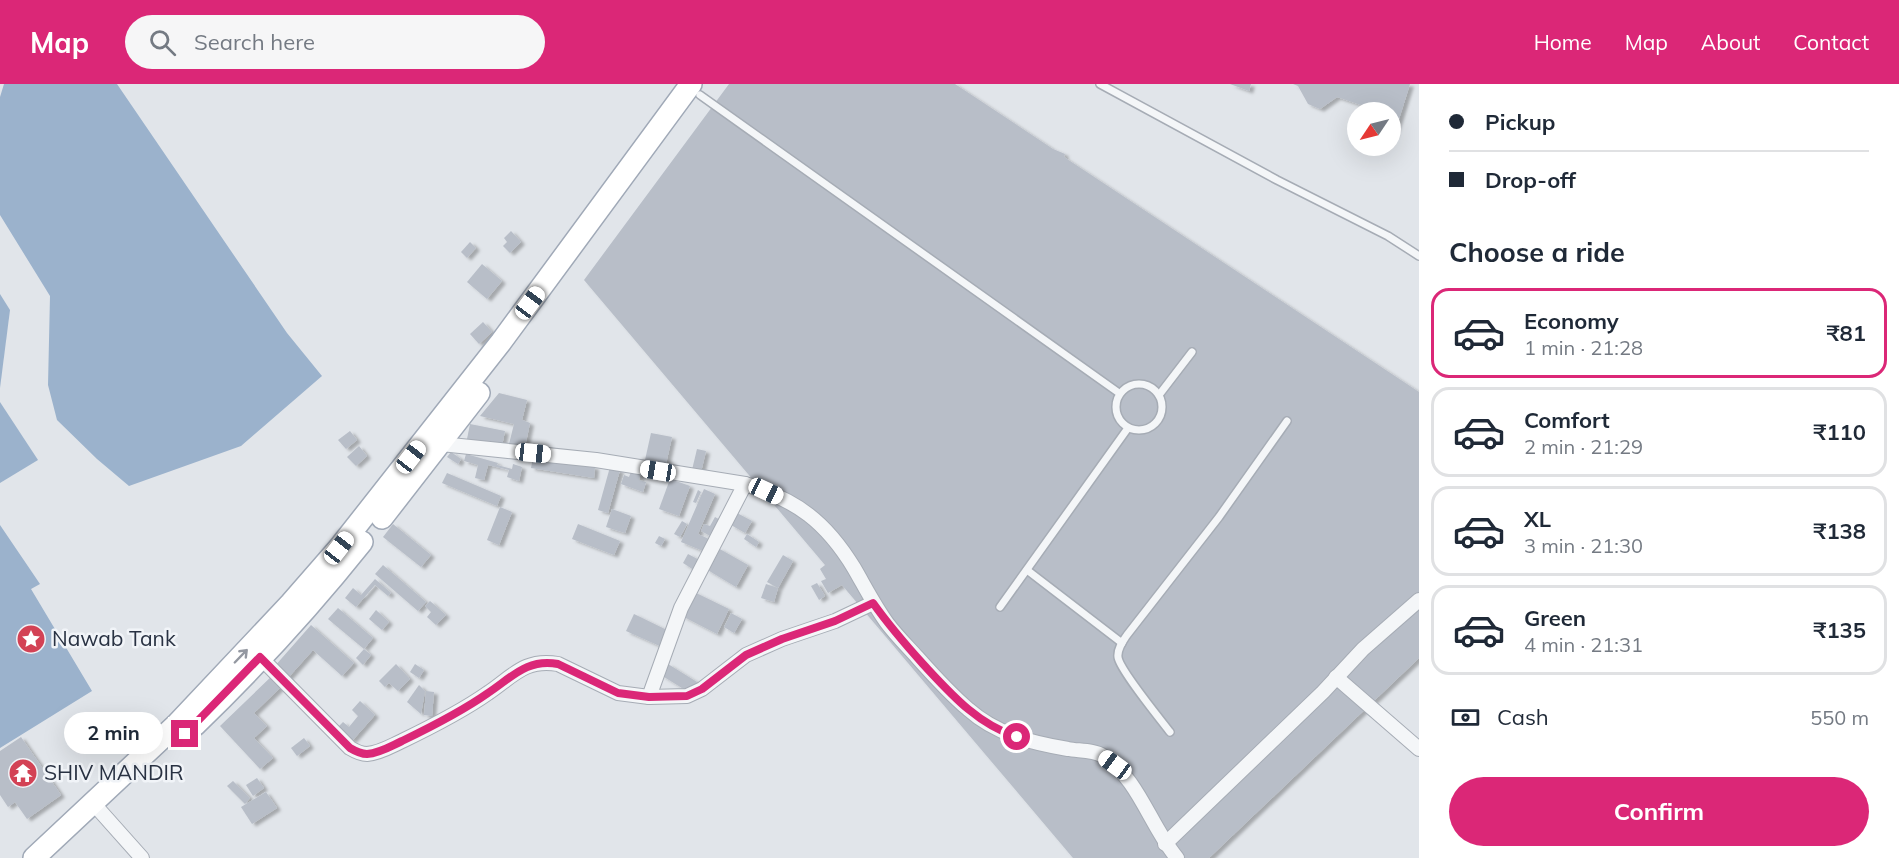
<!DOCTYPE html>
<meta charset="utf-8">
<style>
:root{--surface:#fff;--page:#f6f6f7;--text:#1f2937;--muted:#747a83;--line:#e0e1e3;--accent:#db2777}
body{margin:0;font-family:Mulish,sans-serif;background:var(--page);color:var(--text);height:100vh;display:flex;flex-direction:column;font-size:22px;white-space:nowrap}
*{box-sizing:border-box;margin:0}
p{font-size:20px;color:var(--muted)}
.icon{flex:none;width:33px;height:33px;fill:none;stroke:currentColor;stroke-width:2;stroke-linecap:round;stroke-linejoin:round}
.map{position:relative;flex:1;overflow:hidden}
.details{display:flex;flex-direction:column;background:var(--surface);width:480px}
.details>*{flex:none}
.hud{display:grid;align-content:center;height:132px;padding:0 30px;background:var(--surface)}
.needle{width:39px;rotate:235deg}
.fabs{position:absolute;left:1347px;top:18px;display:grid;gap:12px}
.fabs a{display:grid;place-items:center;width:54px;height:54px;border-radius:50%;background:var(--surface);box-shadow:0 6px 24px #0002;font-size:30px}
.end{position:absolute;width:27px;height:27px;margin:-14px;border:8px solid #db2777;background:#fff;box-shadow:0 0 0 3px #fff}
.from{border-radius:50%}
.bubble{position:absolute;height:42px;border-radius:21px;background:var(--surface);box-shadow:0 6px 24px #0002;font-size:20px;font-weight:700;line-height:42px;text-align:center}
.car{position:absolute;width:18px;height:36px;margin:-18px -9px;border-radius:8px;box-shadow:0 0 4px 2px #0007;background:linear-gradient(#fff 24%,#345 0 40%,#fff 0 76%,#345 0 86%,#fff 0)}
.hud b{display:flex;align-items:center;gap:21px;height:57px;font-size:22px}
.hud b+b{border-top:2px solid var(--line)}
.hud i{width:15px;height:15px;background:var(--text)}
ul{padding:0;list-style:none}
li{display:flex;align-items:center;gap:18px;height:90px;margin:0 12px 9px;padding:0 18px;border:3px solid var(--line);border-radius:18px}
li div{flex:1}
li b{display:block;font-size:22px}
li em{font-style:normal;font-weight:700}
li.current{border-color:var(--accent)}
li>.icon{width:54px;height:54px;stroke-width:1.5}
h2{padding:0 30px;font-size:27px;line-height:72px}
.pay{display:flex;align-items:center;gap:15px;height:66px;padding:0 30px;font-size:22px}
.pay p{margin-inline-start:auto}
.primary-button{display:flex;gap:12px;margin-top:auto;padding:12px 30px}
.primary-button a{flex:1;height:69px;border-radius:36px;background:var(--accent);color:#fff;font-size:24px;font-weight:700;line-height:69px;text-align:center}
header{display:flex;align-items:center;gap:36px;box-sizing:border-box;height:84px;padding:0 30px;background:var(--accent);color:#fff}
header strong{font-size:28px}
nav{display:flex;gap:33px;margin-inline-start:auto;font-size:21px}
.search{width:420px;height:54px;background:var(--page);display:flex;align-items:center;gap:15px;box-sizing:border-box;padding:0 21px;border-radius:33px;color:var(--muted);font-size:22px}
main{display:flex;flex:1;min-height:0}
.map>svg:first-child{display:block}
.water{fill:#9bb2cc}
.building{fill:#b8bec8;filter:url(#shadow)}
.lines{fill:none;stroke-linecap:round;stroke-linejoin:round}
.service-casing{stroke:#a6acb5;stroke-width:10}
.minor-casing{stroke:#a6acb5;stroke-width:16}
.primary-casing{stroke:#a0a9b7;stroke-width:24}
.service{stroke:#f4f6f8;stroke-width:7}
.minor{stroke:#f4f6f8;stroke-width:14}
.primary{stroke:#fff;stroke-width:21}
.oneway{stroke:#9498a1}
.route{stroke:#db2777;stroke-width:8}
.labels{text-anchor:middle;stroke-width:5;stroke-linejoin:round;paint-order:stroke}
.poi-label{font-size:21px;fill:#293243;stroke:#f1f4f8;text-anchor:start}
</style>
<header>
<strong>Map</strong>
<div class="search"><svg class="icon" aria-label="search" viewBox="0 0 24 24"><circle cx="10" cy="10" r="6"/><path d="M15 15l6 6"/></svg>Search here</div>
<nav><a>Home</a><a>Map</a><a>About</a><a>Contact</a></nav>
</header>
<main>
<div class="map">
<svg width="1419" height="774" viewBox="0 0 1419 774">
<defs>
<filter id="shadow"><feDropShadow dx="4" dy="2.5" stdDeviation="1.5" flood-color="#0004"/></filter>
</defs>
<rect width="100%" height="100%" fill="#e1e5ea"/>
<g class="water">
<path d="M 4,0 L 117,0 L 287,249 L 322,292 L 241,362 L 129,402 L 97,375 L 57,336 L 48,301 L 50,212 L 0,131 L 0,13 Z"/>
<path d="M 0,210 L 10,226 L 0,304 Z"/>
<path d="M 0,318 L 38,376 L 0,399 Z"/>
<path d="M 0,441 L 40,500 L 31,505 L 92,607 L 0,664 Z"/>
</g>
<g class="building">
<path d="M 729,0 L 955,0 L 1053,65 L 1065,70 L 1064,73 L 1419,308 L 1419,574 L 1209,774 L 1073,774 L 842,501 L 828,509 L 821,497 L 826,495 L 820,485 L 825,481 L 584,196 Z"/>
<path d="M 1230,0 L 1251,0 L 1249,7 Z"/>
<path d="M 1293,0 L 1410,0 L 1394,51 L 1390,50 L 1390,28 L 1382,28 L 1337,13 L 1320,25 L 1308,20 L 1298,2 Z"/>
<path d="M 511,147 L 521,158 L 510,169 L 503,162 L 507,158 L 504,154 Z"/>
<path d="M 470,158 L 476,164 L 467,174 L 461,168 Z"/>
<path d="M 482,180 L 502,197 L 487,215 L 467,198 Z"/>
<path d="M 483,238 L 492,248 L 479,260 L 470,250 Z"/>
<path d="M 499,309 L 527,316 L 522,336 L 530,339 L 525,363 L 509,360 L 514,340 L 480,332 Z"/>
<path d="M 470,340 L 505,347 L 502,362 L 467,355 Z"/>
<path d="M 350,347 L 357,356 L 346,365 L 338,356 Z"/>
<path d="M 651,349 L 672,353 L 666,380 L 645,376 Z"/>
<path d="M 359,362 L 367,372 L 356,382 L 347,373 Z"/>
<path d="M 697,365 L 706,367 L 700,392 L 691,390 Z"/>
<path d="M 451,368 L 461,375 L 458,380 L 447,373 Z"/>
<path d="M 466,370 L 498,379 L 497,381 L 512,385 L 513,380 L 522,383 L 519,397 L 507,393 L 509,386 L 488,381 L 484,396 L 475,394 L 478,381 L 464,377 Z"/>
<path d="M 533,373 L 595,383 L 594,394 L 531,384 Z"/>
<path d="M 610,383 L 620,386 L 608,429 L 598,426 Z"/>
<path d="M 632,385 L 641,388 L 639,396 L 646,398 L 643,408 L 621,400 L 624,391 L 629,393 Z"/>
<path d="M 447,389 L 501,412 L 497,422 L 442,399 Z"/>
<path d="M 670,395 L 690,402 L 679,432 L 659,425 Z"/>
<path d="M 704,405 L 715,410 L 698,450 L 713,457 L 708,469 L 681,458 Z"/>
<path d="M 698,406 L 701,408 L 696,419 L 693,418 Z"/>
<path d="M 500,423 L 512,428 L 499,461 L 487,456 Z"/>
<path d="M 612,425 L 631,432 L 625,449 L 606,443 Z"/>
<path d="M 737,429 L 752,437 L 745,449 L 731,441 Z"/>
<path d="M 715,433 L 724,438 L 716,455 L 701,447 L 704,440 L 710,442 Z"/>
<path d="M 682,437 L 687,440 L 680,453 L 674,450 Z"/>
<path d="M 393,440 L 431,471 L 421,483 L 383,453 Z"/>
<path d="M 578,440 L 620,457 L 614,471 L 572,455 Z"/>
<path d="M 747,450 L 759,458 L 756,463 L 744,455 Z"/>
<path d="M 659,452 L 665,455 L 661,462 L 655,459 Z"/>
<path d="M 718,464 L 748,481 L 736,503 L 706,485 Z"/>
<path d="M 688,470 L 703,478 L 697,488 L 683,479 Z"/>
<path d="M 783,471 L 793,477 L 778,504 L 767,498 Z"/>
<path d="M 383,481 L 426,518 L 418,527 L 375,490 Z"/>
<path d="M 375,495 L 391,509 L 388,512 L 375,501 L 356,523 L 345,514 L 353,504 L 361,511 Z"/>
<path d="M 817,499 L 825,512 L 819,516 L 811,502 Z"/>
<path d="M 766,500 L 778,504 L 774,518 L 761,514 Z"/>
<path d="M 694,508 L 729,525 L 717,550 L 682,532 Z"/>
<path d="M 430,517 L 446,531 L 436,541 L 427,533 L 431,528 L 425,522 Z"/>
<path d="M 338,524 L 373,554 L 364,565 L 328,535 Z"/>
<path d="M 376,526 L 389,538 L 382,546 L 369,535 Z"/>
<path d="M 731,529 L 742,535 L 734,549 L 724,543 Z"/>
<path d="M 634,530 L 671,548 L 662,563 L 626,547 Z"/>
<path d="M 311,541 L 354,579 L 342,592 L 313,566 L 287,595 L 274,583 Z"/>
<path d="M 364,565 L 371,571 L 363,581 L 356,574 Z"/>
<path d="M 396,580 L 410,595 L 398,607 L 389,599 L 385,603 L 379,597 Z"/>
<path d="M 415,580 L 424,586 L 419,594 L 410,588 Z"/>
<path d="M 668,580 L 697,598 L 690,609 L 661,591 Z"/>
<path d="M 275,589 L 285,599 L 254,629 L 267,642 L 254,654 L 273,674 L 260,685 L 220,642 Z"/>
<path d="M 419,601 L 425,607 L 421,630 L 407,618 Z"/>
<path d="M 426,607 L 434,608 L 432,632 L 424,631 Z"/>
<path d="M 360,617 L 375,631 L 352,657 L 337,644 L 343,638 L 349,643 L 358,632 L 352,626 Z"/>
<path d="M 21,653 L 61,711 L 27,735 L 15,718 L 8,723 L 0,711 L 0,667 Z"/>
<path d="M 304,654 L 310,662 L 297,672 L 291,664 Z"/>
<path d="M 257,694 L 264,704 L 253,712 L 246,701 Z"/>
<path d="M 233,697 L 250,714 L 245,720 L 227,702 Z"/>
<path d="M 266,708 L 277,724 L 252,740 L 241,723 Z"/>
</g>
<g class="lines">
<g class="service-casing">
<g id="service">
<path d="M 1100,0 L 1277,96 L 1388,152 L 1419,172"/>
<path d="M 700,11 L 1119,309"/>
<circle cx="1139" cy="323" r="23"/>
<path d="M 1159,311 L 1192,268"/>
<path d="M 1027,486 L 1122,559"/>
<path d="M 1000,523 L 1128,344"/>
<path d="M 1170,648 C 1160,635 1119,585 1118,573 C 1117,565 1123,557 1127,551 L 1219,433 L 1287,337"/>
</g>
</g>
<g class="minor-casing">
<g id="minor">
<path d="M 441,360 L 596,376 L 745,400 C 797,416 826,438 854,484 C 865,503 874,521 887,539 C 896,551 907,562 917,573 C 933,591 949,609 968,625 C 996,650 1031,659 1068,665 C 1078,667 1094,666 1103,672 C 1139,695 1150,742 1177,774"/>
<path d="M 260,573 L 350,664 C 355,667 362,670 367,670 C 380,669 391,662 402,657 C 431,643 461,628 488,609 C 512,593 525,574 558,580 L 618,609 L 649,613 L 687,612 L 702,605 L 746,571 L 782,555 L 835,537 L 873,519"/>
<path d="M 1336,593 L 1419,665"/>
<path d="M 649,613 L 681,524 L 745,400"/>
<path d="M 93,719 L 142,774"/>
<path d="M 1165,760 L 1323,608 L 1363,565 L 1419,516"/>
</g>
</g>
<g class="primary-casing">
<g id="primary">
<path d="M 382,434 L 479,309"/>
<path d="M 195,641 C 254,584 311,522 362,458"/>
<path d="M 34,774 L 177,640 L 291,519 L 339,464 L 501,258 L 691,0"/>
</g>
</g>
<use href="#service" class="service"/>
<use href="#minor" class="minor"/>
<use href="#primary" class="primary"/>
</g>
<defs><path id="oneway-shaft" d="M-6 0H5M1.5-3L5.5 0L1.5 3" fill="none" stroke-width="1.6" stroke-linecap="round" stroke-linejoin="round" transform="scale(1.5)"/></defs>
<use class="oneway" href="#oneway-shaft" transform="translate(241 572) rotate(-46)"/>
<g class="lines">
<path class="route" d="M 185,650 L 260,573 L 350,664 C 355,667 362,670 367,670 C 380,669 391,662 402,657 C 431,643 461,628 488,609 C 511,594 527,574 558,580 L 618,609 L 649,613 L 687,612 L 702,605 L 746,571 L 782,555 L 835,537 L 873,519 C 888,540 905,560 923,580 C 951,610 977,640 1017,653"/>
</g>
<defs>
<g id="sight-disc" transform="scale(1.5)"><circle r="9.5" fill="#d34255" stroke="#f1f4f8"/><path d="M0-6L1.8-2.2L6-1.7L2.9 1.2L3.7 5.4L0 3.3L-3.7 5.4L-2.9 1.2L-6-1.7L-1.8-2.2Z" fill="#fff"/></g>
<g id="temple-disc" transform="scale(1.5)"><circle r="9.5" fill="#d34255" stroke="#f1f4f8"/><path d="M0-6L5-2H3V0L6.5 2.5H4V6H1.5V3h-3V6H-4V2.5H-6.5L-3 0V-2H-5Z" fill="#fff"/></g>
</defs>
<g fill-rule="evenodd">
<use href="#sight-disc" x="31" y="555"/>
<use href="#temple-disc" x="23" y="689"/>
</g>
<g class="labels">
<g class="poi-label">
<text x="52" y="562">Nawab Tank</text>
<text x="44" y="696">SHIV MANDIR</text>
</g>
</g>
</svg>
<div class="fabs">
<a><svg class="needle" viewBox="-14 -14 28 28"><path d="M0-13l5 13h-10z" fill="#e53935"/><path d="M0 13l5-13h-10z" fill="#747a83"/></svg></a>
</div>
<i class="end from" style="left:1017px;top:653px"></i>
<i class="end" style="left:185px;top:650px"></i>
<div class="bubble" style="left:64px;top:628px;width:99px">2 min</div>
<i class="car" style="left:530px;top:219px;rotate:37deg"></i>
<i class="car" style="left:533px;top:369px;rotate:96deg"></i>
<i class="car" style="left:411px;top:373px;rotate:38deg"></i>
<i class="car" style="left:658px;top:387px;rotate:280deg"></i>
<i class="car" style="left:766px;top:407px;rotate:115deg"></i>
<i class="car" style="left:339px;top:464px;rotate:38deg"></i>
<i class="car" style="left:1115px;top:681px;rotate:306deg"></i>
</div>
<section class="details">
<div class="hud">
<b><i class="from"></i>Pickup</b>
<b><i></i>Drop-off</b>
</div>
<h2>Choose a ride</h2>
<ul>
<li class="current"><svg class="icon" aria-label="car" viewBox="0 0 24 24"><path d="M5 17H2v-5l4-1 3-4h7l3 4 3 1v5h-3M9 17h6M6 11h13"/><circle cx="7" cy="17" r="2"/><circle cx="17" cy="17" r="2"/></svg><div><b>Economy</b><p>1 min · 21:28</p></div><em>₹81</em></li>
<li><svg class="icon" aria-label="car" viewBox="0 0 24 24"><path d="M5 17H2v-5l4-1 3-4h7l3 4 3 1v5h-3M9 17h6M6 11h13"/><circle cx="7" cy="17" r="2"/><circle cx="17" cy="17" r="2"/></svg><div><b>Comfort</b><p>2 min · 21:29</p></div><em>₹110</em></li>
<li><svg class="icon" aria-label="car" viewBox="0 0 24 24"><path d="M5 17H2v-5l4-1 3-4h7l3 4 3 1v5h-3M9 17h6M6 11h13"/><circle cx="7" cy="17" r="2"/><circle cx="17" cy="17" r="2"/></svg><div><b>XL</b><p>3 min · 21:30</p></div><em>₹138</em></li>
<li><svg class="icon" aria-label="car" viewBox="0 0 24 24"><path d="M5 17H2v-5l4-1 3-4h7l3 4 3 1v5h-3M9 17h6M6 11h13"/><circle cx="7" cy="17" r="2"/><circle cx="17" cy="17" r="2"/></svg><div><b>Green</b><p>4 min · 21:31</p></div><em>₹135</em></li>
</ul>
<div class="pay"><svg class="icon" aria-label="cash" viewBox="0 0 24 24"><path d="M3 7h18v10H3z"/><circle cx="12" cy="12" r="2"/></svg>Cash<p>550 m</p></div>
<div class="primary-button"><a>Confirm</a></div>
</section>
</main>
